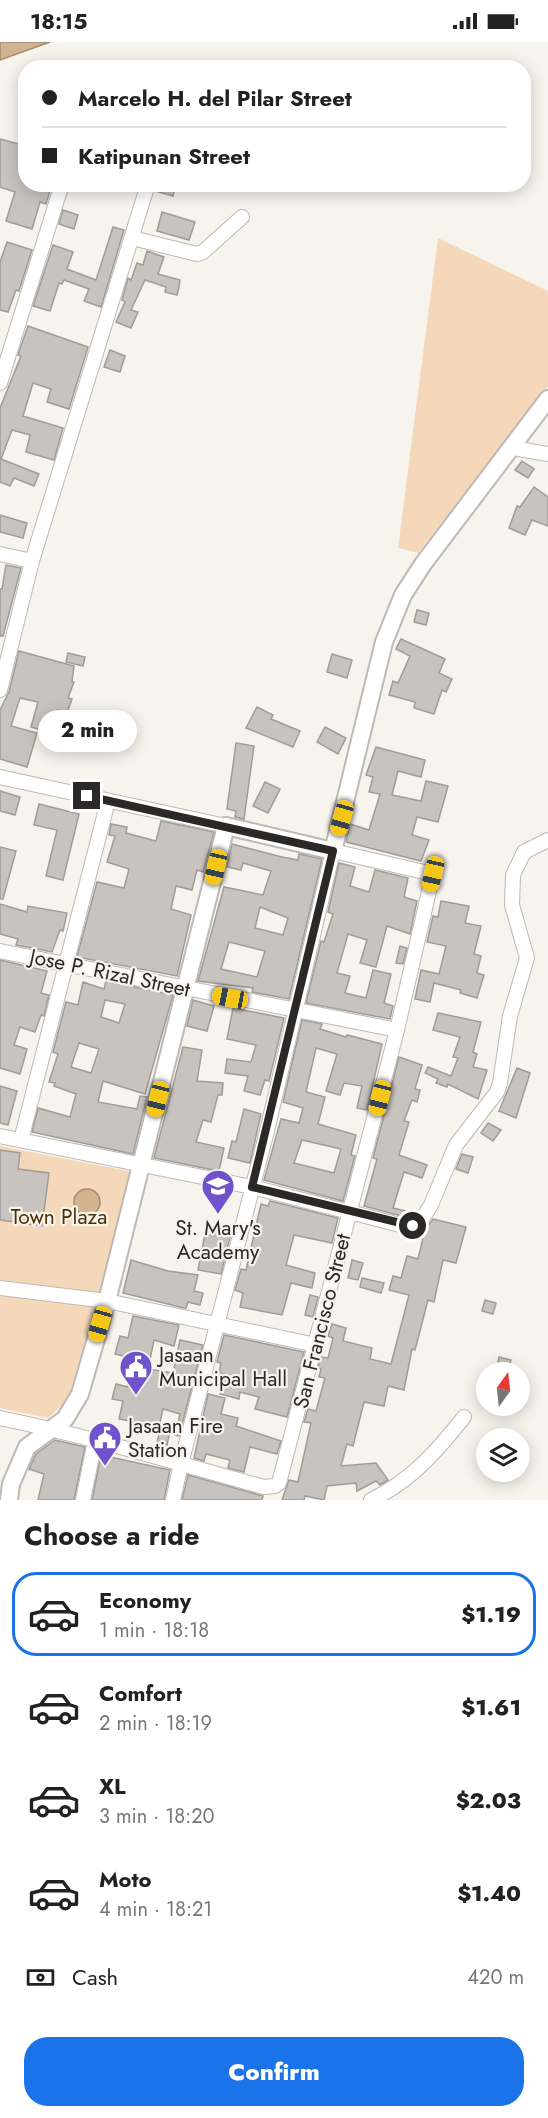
<!DOCTYPE html>
<meta charset="utf-8">
<style>
:root{--surface:#fff;--page:#f2f2f2;--text:#222;--muted:#767676;--line:#e0e0e0;--accent:#1a73e8}
body{margin:0;font-family:Jost,sans-serif;background:var(--page);color:var(--text);height:100vh;display:flex;flex-direction:column;font-size:22px;white-space:nowrap}
*{box-sizing:border-box;margin:0}
p{font-size:20px;color:var(--muted)}
.icon{flex:none;width:33px;height:33px;fill:none;stroke:currentColor;stroke-width:2;stroke-linecap:round;stroke-linejoin:round}
.map{position:relative;height:1458px;overflow:hidden}
.drawer{display:flex;flex-direction:column;background:var(--surface);flex:1}
.drawer>*{flex:none}
.guide{position:absolute;left:18px;top:18px;width:513px;height:132px;border-radius:24px;box-shadow:0 3px 15px #0003;display:grid;align-content:center;height:132px;padding:0 24px;background:var(--surface)}
.needle{width:39px;rotate:15deg}
.tools{position:absolute;left:476px;top:1320px;display:grid;gap:12px}
.tools a{display:grid;place-items:center;width:54px;height:54px;border-radius:50%;background:var(--surface);box-shadow:0 3px 15px #0003;font-size:30px}
.end{position:absolute;width:27px;height:27px;margin:-14px;border:8px solid #2a2927;background:#fff;box-shadow:0 0 0 3px #fff}
.from{border-radius:50%}
.bubble{position:absolute;height:42px;border-radius:21px;background:var(--surface);box-shadow:0 3px 15px #0003;font-size:20px;font-weight:800;line-height:42px;text-align:center}
.car{position:absolute;width:18px;height:36px;margin:-18px -9px;border-radius:8px;box-shadow:0 0 4px 2px #0007;background:linear-gradient(#f5c518 24%,#345 0 40%,#f5c518 0 76%,#345 0 86%,#f5c518 0)}
.guide b{display:flex;align-items:center;gap:21px;height:57px;font-size:22px}
.guide b+b{border-top:2px solid var(--line)}
.guide i{width:15px;height:15px;background:var(--text)}
ul{padding:0;list-style:none}
li{display:flex;align-items:center;gap:18px;height:84px;margin:0 12px 9px;padding:0 12px;border:3px solid transparent;border-radius:24px}
li div{flex:1}
li b{display:block;font-size:22px}
li em{font-style:normal;font-weight:800}
li.on{border-color:var(--accent)}
li>.icon{width:54px;height:54px;stroke-width:1.5}
h2{padding:0 24px;font-size:27px;line-height:72px}
.pay{display:flex;align-items:center;gap:15px;height:66px;padding:0 24px;font-size:22px}
.pay p{margin-inline-start:auto}
.button{display:flex;gap:12px;margin-top:auto;padding:12px 24px}
.button a{flex:1;height:69px;border-radius:24px;background:var(--accent);color:#fff;font-size:24px;font-weight:800;line-height:69px;text-align:center}
.status{display:flex;justify-content:space-between;align-items:center;height:42px;padding:0 30px;background:var(--surface);direction:ltr}
.status svg{height:16px;fill:currentColor}
.map>svg:first-child{display:block}
.green{fill:#f4d8b9}
.water{fill:#d3b490;stroke:#a08a70;stroke-width:1.5}
.building{fill:#c8c3be;stroke:#a09c97;stroke-width:1.5;fill-rule:evenodd}
.lines{fill:none;stroke-linecap:round;stroke-linejoin:round}
.minor-casing{stroke:#beb9b4;stroke-width:16}
.tertiary-casing{stroke:#beb9b4;stroke-width:20}
.minor{stroke:#fff;stroke-width:14}
.tertiary{stroke:#fff;stroke-width:16}
.route{stroke:#2a2927;stroke-width:8}
.labels{text-anchor:middle;stroke-width:4.5;stroke-linejoin:round;paint-order:stroke}
.street-label{font-size:21px;fill:#2a2927;stroke:#f7f3ed}
.park-label{font-size:21px;fill:#4f3001;stroke:#f7f3ed}
.poi-label{font-size:21px;fill:#2a2927;stroke:#f7f3ed;text-anchor:start}
</style>
<div class="status"><b>18:15</b><svg viewBox="0 0 49 12"><path d="M0 12V9h3v3zM5 12V6h3v6zM10 12V3h3v9zM15 12V0h3v12zM26 1h20v11H26zM47 4h2v5h-2z"/></svg></div>
<div class="map">
<svg width="548" height="1458" viewBox="0 0 548 1458">
<rect width="100%" height="100%" fill="#f7f3ed"/>
<g class="green">
<path d="M 438,196 L 548,249 L 548,344 L 418,511 L 398,506 Z"/>
<path d="M 0,1104 L 132,1130 L 70,1356 L 48,1376 L 0,1366 Z"/>
</g>
<g class="water">
<path d="M 0,0 L 50,0 L 0,18 Z"/>
<circle cx="87" cy="1160" r="13"/>
</g>
<g class="building">
<path d="M 0,97 L 26,104 L 26,142 L 52,142 L 46,162 L 40,160 L 32,187 L 6,179 L 15,150 L 0,145 Z"/>
<path d="M 157,142 L 176,142 L 173,154 L 155,149 Z"/>
<path d="M 63,168 L 78,173 L 74,187 L 59,182 Z"/>
<path d="M 162,170 L 195,180 L 189,198 L 157,189 Z"/>
<path d="M 113,185 L 124,188 L 101,265 L 84,259 L 89,247 L 64,238 L 62,242 L 59,241 L 50,269 L 33,264 L 53,203 L 73,210 L 67,227 L 96,238 Z"/>
<path d="M 7,200 L 32,208 L 19,249 L 16,248 L 8,270 L 0,268 L 0,220 Z"/>
<path d="M 147,209 L 164,215 L 158,232 L 180,238 L 179,245 L 177,253 L 165,250 L 166,245 L 145,238 L 131,268 L 138,270 L 131,286 L 116,280 L 125,260 L 122,258 L 128,236 L 131,238 L 137,221 L 143,223 Z"/>
<path d="M 28,284 L 88,305 L 69,367 L 47,360 L 51,347 L 33,341 L 23,374 L 63,386 L 54,418 L 26,410 L 30,393 L 12,388 L 1,417 L 39,432 L 34,444 L 14,436 L 10,444 L 0,440 L 0,366 L 21,314 L 18,313 Z"/>
<path d="M 110,308 L 125,314 L 120,330 L 104,325 Z"/>
<path d="M 522,419 L 534,427 L 528,436 L 515,428 Z"/>
<path d="M 534,445 L 548,455 L 548,484 L 532,478 L 525,493 L 509,486 L 517,464 L 520,465 Z"/>
<path d="M 0,473 L 27,481 L 23,496 L 0,490 Z"/>
<path d="M 6,523 L 21,526 L 3,594 L 0,594 L 0,547 L 2,547 Z"/>
<path d="M 417,568 L 429,571 L 426,583 L 414,580 Z"/>
<path d="M 401,597 L 445,617 L 439,631 L 452,637 L 446,650 L 442,648 L 434,672 L 414,666 L 415,660 L 389,653 L 393,639 L 398,641 L 410,614 L 396,607 Z"/>
<path d="M 19,609 L 74,624 L 72,640 L 74,640 L 68,656 L 72,657 L 67,671 L 58,668 L 52,691 L 31,685 L 38,660 L 20,656 L 11,684 L 37,691 L 27,725 L 0,717 L 0,668 L 9,650 Z"/>
<path d="M 68,611 L 85,615 L 83,624 L 66,620 Z"/>
<path d="M 332,612 L 352,618 L 347,636 L 327,630 Z"/>
<path d="M 257,665 L 273,673 L 271,677 L 300,689 L 293,705 L 246,686 Z"/>
<path d="M 325,685 L 346,696 L 338,712 L 317,700 Z"/>
<path d="M 236,701 L 254,704 L 244,777 L 235,775 L 236,769 L 227,767 Z"/>
<path d="M 376,705 L 425,718 L 421,735 L 398,729 L 392,753 L 421,759 L 426,739 L 448,744 L 438,780 L 417,775 L 412,793 L 429,798 L 421,819 L 346,800 L 350,782 L 369,788 L 380,752 L 369,750 L 373,735 L 366,733 Z"/>
<path d="M 265,740 L 280,747 L 268,771 L 253,764 Z"/>
<path d="M 0,749 L 20,755 L 15,773 L 0,769 Z"/>
<path d="M 39,762 L 79,772 L 63,838 L 46,834 L 57,788 L 34,783 Z"/>
<path d="M 161,779 L 214,790 L 203,830 L 197,828 L 192,848 L 176,844 L 171,867 L 191,873 L 177,934 L 77,915 L 97,840 L 124,846 L 129,827 L 107,820 L 115,794 L 109,793 L 111,782 L 127,785 L 126,791 L 156,799 Z"/>
<path d="M 232,802 L 282,815 L 298,818 L 299,812 L 322,817 L 289,957 L 252,950 L 253,946 L 198,939 L 224,845 L 263,853 L 271,829 L 243,821 L 241,828 L 227,825 ZM 260,865 L 288,876 L 283,893 L 255,886 ZM 229,900 L 265,909 L 257,935 L 221,927 Z"/>
<path d="M 0,805 L 16,809 L 3,857 L 0,857 Z"/>
<path d="M 339,821 L 355,825 L 350,844 L 369,850 L 375,828 L 408,836 L 404,855 L 417,859 L 410,892 L 387,884 L 376,925 L 360,921 L 367,898 L 348,892 L 337,931 L 350,934 L 345,951 L 366,956 L 373,928 L 391,932 L 384,961 L 393,964 L 390,977 L 306,961 L 321,899 L 324,900 L 333,872 L 328,870 Z"/>
<path d="M 441,859 L 469,864 L 465,881 L 481,884 L 474,912 L 481,914 L 477,931 L 484,933 L 477,956 L 460,951 L 461,948 L 434,941 L 430,960 L 415,957 L 421,928 L 439,932 L 446,904 L 427,900 L 433,874 L 438,875 Z"/>
<path d="M 0,862 L 27,870 L 28,864 L 67,871 L 63,889 L 60,888 L 52,910 L 16,903 L 18,897 L 0,892 Z"/>
<path d="M 400,904 L 407,906 L 403,922 L 396,921 Z"/>
<path d="M 0,918 L 47,929 L 41,951 L 49,953 L 44,974 L 41,973 L 35,990 L 20,985 L 14,1003 L 27,1007 L 20,1032 L 0,1026 Z"/>
<path d="M 106,939 L 173,953 L 145,1052 L 103,1039 L 98,1060 L 137,1067 L 140,1054 L 147,1055 L 133,1112 L 32,1090 L 38,1066 L 70,1075 L 76,1052 L 54,1044 L 55,1041 L 49,1040 L 58,1012 L 53,1010 L 66,960 L 78,963 L 83,940 L 104,947 ZM 105,958 L 125,962 L 119,981 L 101,975 ZM 79,1001 L 99,1007 L 91,1031 L 71,1025 Z"/>
<path d="M 193,958 L 214,964 L 207,989 L 187,984 Z"/>
<path d="M 233,966 L 284,976 L 269,1039 L 265,1038 L 260,1053 L 244,1049 L 248,1034 L 225,1031 L 227,1017 L 251,1020 L 256,1003 L 227,997 Z"/>
<path d="M 438,971 L 481,980 L 473,1010 L 477,1012 L 473,1025 L 487,1028 L 478,1057 L 448,1042 L 447,1045 L 436,1041 L 438,1037 L 425,1031 L 428,1025 L 451,1034 L 458,1016 L 453,1015 L 460,995 L 433,988 Z"/>
<path d="M 302,978 L 322,982 L 320,987 L 346,995 L 347,993 L 382,1002 L 367,1068 L 357,1066 L 362,1044 L 344,1041 L 340,1053 L 326,1049 L 337,1012 L 316,1006 L 306,1050 L 325,1055 L 318,1082 L 356,1093 L 351,1113 L 355,1114 L 343,1159 L 264,1138 L 281,1077 L 299,1081 L 303,1066 L 283,1060 ZM 302,1098 L 341,1107 L 334,1131 L 294,1121 Z"/>
<path d="M 183,1005 L 202,1008 L 197,1039 L 223,1041 L 222,1053 L 218,1053 L 211,1080 L 203,1078 L 196,1100 L 224,1106 L 219,1129 L 154,1116 Z"/>
<path d="M 399,1015 L 422,1023 L 415,1047 L 420,1048 L 417,1060 L 412,1058 L 404,1079 L 409,1080 L 399,1113 L 427,1123 L 422,1136 L 404,1130 L 393,1166 L 410,1170 L 409,1174 L 405,1175 L 364,1164 L 377,1117 L 373,1116 Z"/>
<path d="M 517,1026 L 530,1031 L 516,1076 L 499,1069 Z"/>
<path d="M 0,1044 L 17,1049 L 8,1083 L 0,1081 Z"/>
<path d="M 244,1067 L 261,1072 L 250,1121 L 228,1116 L 232,1099 L 236,1100 Z"/>
<path d="M 488,1081 L 501,1088 L 493,1099 L 481,1091 Z"/>
<path d="M 0,1108 L 20,1111 L 18,1127 L 49,1131 L 42,1184 L 0,1178 Z"/>
<path d="M 462,1112 L 473,1115 L 468,1131 L 456,1127 Z"/>
<path d="M 270,1159 L 338,1176 L 332,1201 L 294,1193 L 286,1223 L 315,1231 L 312,1246 L 291,1241 L 282,1273 L 240,1265 L 243,1251 L 235,1248 L 241,1227 L 246,1228 L 261,1162 L 268,1164 Z"/>
<path d="M 433,1177 L 466,1185 L 456,1221 L 443,1218 L 434,1260 L 428,1258 L 415,1308 L 412,1307 L 404,1348 L 388,1344 L 384,1364 L 364,1360 L 353,1404 L 347,1402 L 341,1424 L 376,1421 L 388,1438 L 380,1443 L 376,1439 L 357,1449 L 356,1441 L 327,1444 L 324,1458 L 305,1454 L 304,1458 L 282,1458 L 289,1438 L 298,1440 L 311,1381 L 304,1380 L 308,1367 L 316,1369 L 325,1336 L 319,1335 L 321,1327 L 318,1326 L 321,1315 L 328,1316 L 333,1296 L 328,1294 L 332,1282 L 346,1286 L 343,1299 L 372,1306 L 370,1317 L 391,1322 L 409,1253 L 389,1248 L 393,1234 L 401,1236 L 407,1214 L 418,1217 L 425,1188 Z"/>
<path d="M 215,1191 L 230,1195 L 221,1232 L 198,1228 L 205,1192 L 214,1194 Z"/>
<path d="M 131,1218 L 168,1229 L 198,1233 L 194,1249 L 203,1251 L 200,1263 L 188,1260 L 186,1266 L 184,1266 L 123,1251 Z"/>
<path d="M 352,1218 L 363,1221 L 358,1238 L 348,1236 Z"/>
<path d="M 362,1236 L 384,1241 L 381,1251 L 360,1245 Z"/>
<path d="M 310,1253 L 318,1255 L 313,1275 L 305,1273 Z"/>
<path d="M 485,1258 L 496,1261 L 493,1272 L 482,1269 Z"/>
<path d="M 133,1274 L 179,1283 L 174,1304 L 154,1298 L 148,1327 L 173,1331 L 180,1298 L 203,1303 L 179,1394 L 175,1393 L 180,1372 L 163,1367 L 159,1385 L 119,1377 L 123,1359 L 112,1357 L 116,1342 L 128,1345 L 135,1317 L 115,1312 L 120,1294 L 128,1296 Z"/>
<path d="M 224,1293 L 304,1310 L 287,1375 L 255,1367 L 259,1355 L 240,1350 L 239,1357 L 220,1352 L 225,1332 L 219,1331 L 221,1321 L 217,1320 Z"/>
<path d="M 499,1315 L 511,1318 L 508,1328 L 497,1325 Z"/>
<path d="M 208,1352 L 225,1356 L 221,1372 L 238,1376 L 236,1384 L 281,1399 L 277,1412 L 250,1405 L 244,1430 L 228,1426 L 230,1418 L 206,1412 L 204,1419 L 194,1416 Z"/>
<path d="M 160,1387 L 170,1389 L 167,1403 L 157,1401 Z"/>
<path d="M 55,1398 L 85,1405 L 74,1458 L 38,1458 L 44,1432 L 29,1427 L 36,1412 Z"/>
<path d="M 101,1413 L 170,1428 L 164,1458 L 92,1458 Z"/>
<path d="M 188,1433 L 263,1454 L 262,1458 L 182,1458 Z"/>
</g>
<g class="lines">
<g class="minor-casing">
<g id="minor">
<path d="M 132,196 L 197,212 L 203,210 L 242,175"/>
<path d="M 0,341 L 62,142"/>
<path d="M 513,406 L 548,412"/>
<path d="M 0,512 L 32,519"/>
<path d="M 0,648 L 32,519 L 148,142"/>
<path d="M 0,735 L 226,784"/>
<path d="M 0,909 L 397,988"/>
<path d="M 0,1094 L 252,1145 L 404,1184 L 419,1182 L 431,1163 L 456,1103 L 497,1050 L 500,1041 L 510,974 L 527,916 L 512,863 L 513,833 L 524,810 L 548,798"/>
<path d="M 21,1098 L 108,759"/>
<path d="M 0,1246 L 107,1259 L 316,1303"/>
<path d="M 0,1376 C 89,1394 176,1421 264,1445 L 275,1444 L 279,1441 L 397,988 L 433,832 L 333,809 L 266,1093 L 181,1422 L 173,1458"/>
<path d="M 83,1458 L 95,1399"/>
<path d="M 371,1458 C 411,1439 437,1409 464,1375"/>
</g>
</g>
<g class="tertiary-casing">
<path id="tertiary" d="M 9,1458 L 11,1442 L 27,1405 L 65,1377 L 80,1352 L 107,1259 L 226,784 L 333,809 L 384,600 L 403,553 L 423,522 L 548,357"/>
</g>
<use href="#minor" class="minor"/>
<use href="#tertiary" class="tertiary"/>
</g>
<g class="lines">
<path class="route" d="M 87,754 L 333,809 L 252,1145 L 413,1184"/>
</g>
<defs>
<g id="school-pin" transform="scale(1.725)"><path d="M0 17L-7.5 6A9.5 9.5 0 1 1 7.5 6Z" fill="#7053cc" stroke="#f7f3ed"/><path d="M0-5L7-2L0 1L-7-2ZM-4 1L0 2.5L4 1V4Q0 6-4 4Z" fill="#fff"/></g>
<g id="civic-pin" transform="scale(1.725)"><path d="M0 17L-7.5 6A9.5 9.5 0 1 1 7.5 6Z" fill="#7053cc" stroke="#f7f3ed"/><path d="M-.6-6.5H3V-4.5H.6V-3L4-1V1h2V6H-6V1h2V-1L-.6-3ZM-1.2 2.5V6h2.4V2.5Z" fill="#fff"/></g>
</defs>
<g fill-rule="evenodd">
<use href="#school-pin" x="218" y="1144"/>
<use href="#civic-pin" x="136" y="1325"/>
<use href="#civic-pin" x="105" y="1396"/>
</g>
<g class="labels">
<g class="street-label">
<text transform="translate(110 931) rotate(12)" y="7">Jose P. Rizal Street</text>
<text transform="translate(322 1279) rotate(-76)" y="7">San Francisco Street</text>
</g>
<g class="park-label">
<text x="59" y="1182">Town Plaza</text>
</g>
<g class="poi-label">
<text x="218" y="1193" text-anchor="middle">St. Mary's<tspan x="218" dy="24">Academy</tspan></text>
<text x="159" y="1320">Jasaan<tspan x="159" dy="24">Municipal Hall</tspan></text>
<text x="128" y="1391">Jasaan Fire<tspan x="128" dy="24">Station</tspan></text>
</g>
</g>
</svg>
<div class="tools">
<a><svg class="needle" viewBox="-14 -14 28 28"><path d="M0-13l5 13h-10z" fill="#e53935"/><path d="M0 13l5-13h-10z" fill="#767676"/></svg></a>
<a><svg class="icon" aria-label="layers" viewBox="0 0 24 24"><path d="M12 4l9 5-9 5-9-5zM3 14l9 5 9-5"/></svg></a>
</div>
<i class="end from" style="left:413px;top:1184px"></i>
<i class="end" style="left:87px;top:754px"></i>
<div class="bubble" style="left:38px;top:668px;width:99px">2 min</div>
<i class="car" style="left:342px;top:776px;rotate:196deg"></i>
<i class="car" style="left:216px;top:825px;rotate:193deg"></i>
<i class="car" style="left:433px;top:832px;rotate:193deg"></i>
<i class="car" style="left:230px;top:956px;rotate:281deg"></i>
<i class="car" style="left:380px;top:1056px;rotate:194deg"></i>
<i class="car" style="left:158px;top:1057px;rotate:194deg"></i>
<i class="car" style="left:100px;top:1282px;rotate:196deg"></i>
<div class="guide">
<b><i class="from"></i>Marcelo H. del Pilar Street</b>
<b><i></i>Katipunan Street</b>
</div>
</div>
<section class="drawer">
<h2>Choose a ride</h2>
<ul>
<li class="on"><svg class="icon" aria-label="car" viewBox="0 0 24 24"><path d="M5 17H2v-5l4-1 3-4h7l3 4 3 1v5h-3M9 17h6M6 11h13"/><circle cx="7" cy="17" r="2"/><circle cx="17" cy="17" r="2"/></svg><div><b>Economy</b><p>1 min · 18:18</p></div><em>$1.19</em></li>
<li><svg class="icon" aria-label="car" viewBox="0 0 24 24"><path d="M5 17H2v-5l4-1 3-4h7l3 4 3 1v5h-3M9 17h6M6 11h13"/><circle cx="7" cy="17" r="2"/><circle cx="17" cy="17" r="2"/></svg><div><b>Comfort</b><p>2 min · 18:19</p></div><em>$1.61</em></li>
<li><svg class="icon" aria-label="car" viewBox="0 0 24 24"><path d="M5 17H2v-5l4-1 3-4h7l3 4 3 1v5h-3M9 17h6M6 11h13"/><circle cx="7" cy="17" r="2"/><circle cx="17" cy="17" r="2"/></svg><div><b>XL</b><p>3 min · 18:20</p></div><em>$2.03</em></li>
<li><svg class="icon" aria-label="car" viewBox="0 0 24 24"><path d="M5 17H2v-5l4-1 3-4h7l3 4 3 1v5h-3M9 17h6M6 11h13"/><circle cx="7" cy="17" r="2"/><circle cx="17" cy="17" r="2"/></svg><div><b>Moto</b><p>4 min · 18:21</p></div><em>$1.40</em></li>
</ul>
<div class="pay"><svg class="icon" aria-label="cash" viewBox="0 0 24 24"><path d="M3 7h18v10H3z"/><circle cx="12" cy="12" r="2"/></svg>Cash<p>420 m</p></div>
<div class="button"><a>Confirm</a></div>
</section>
